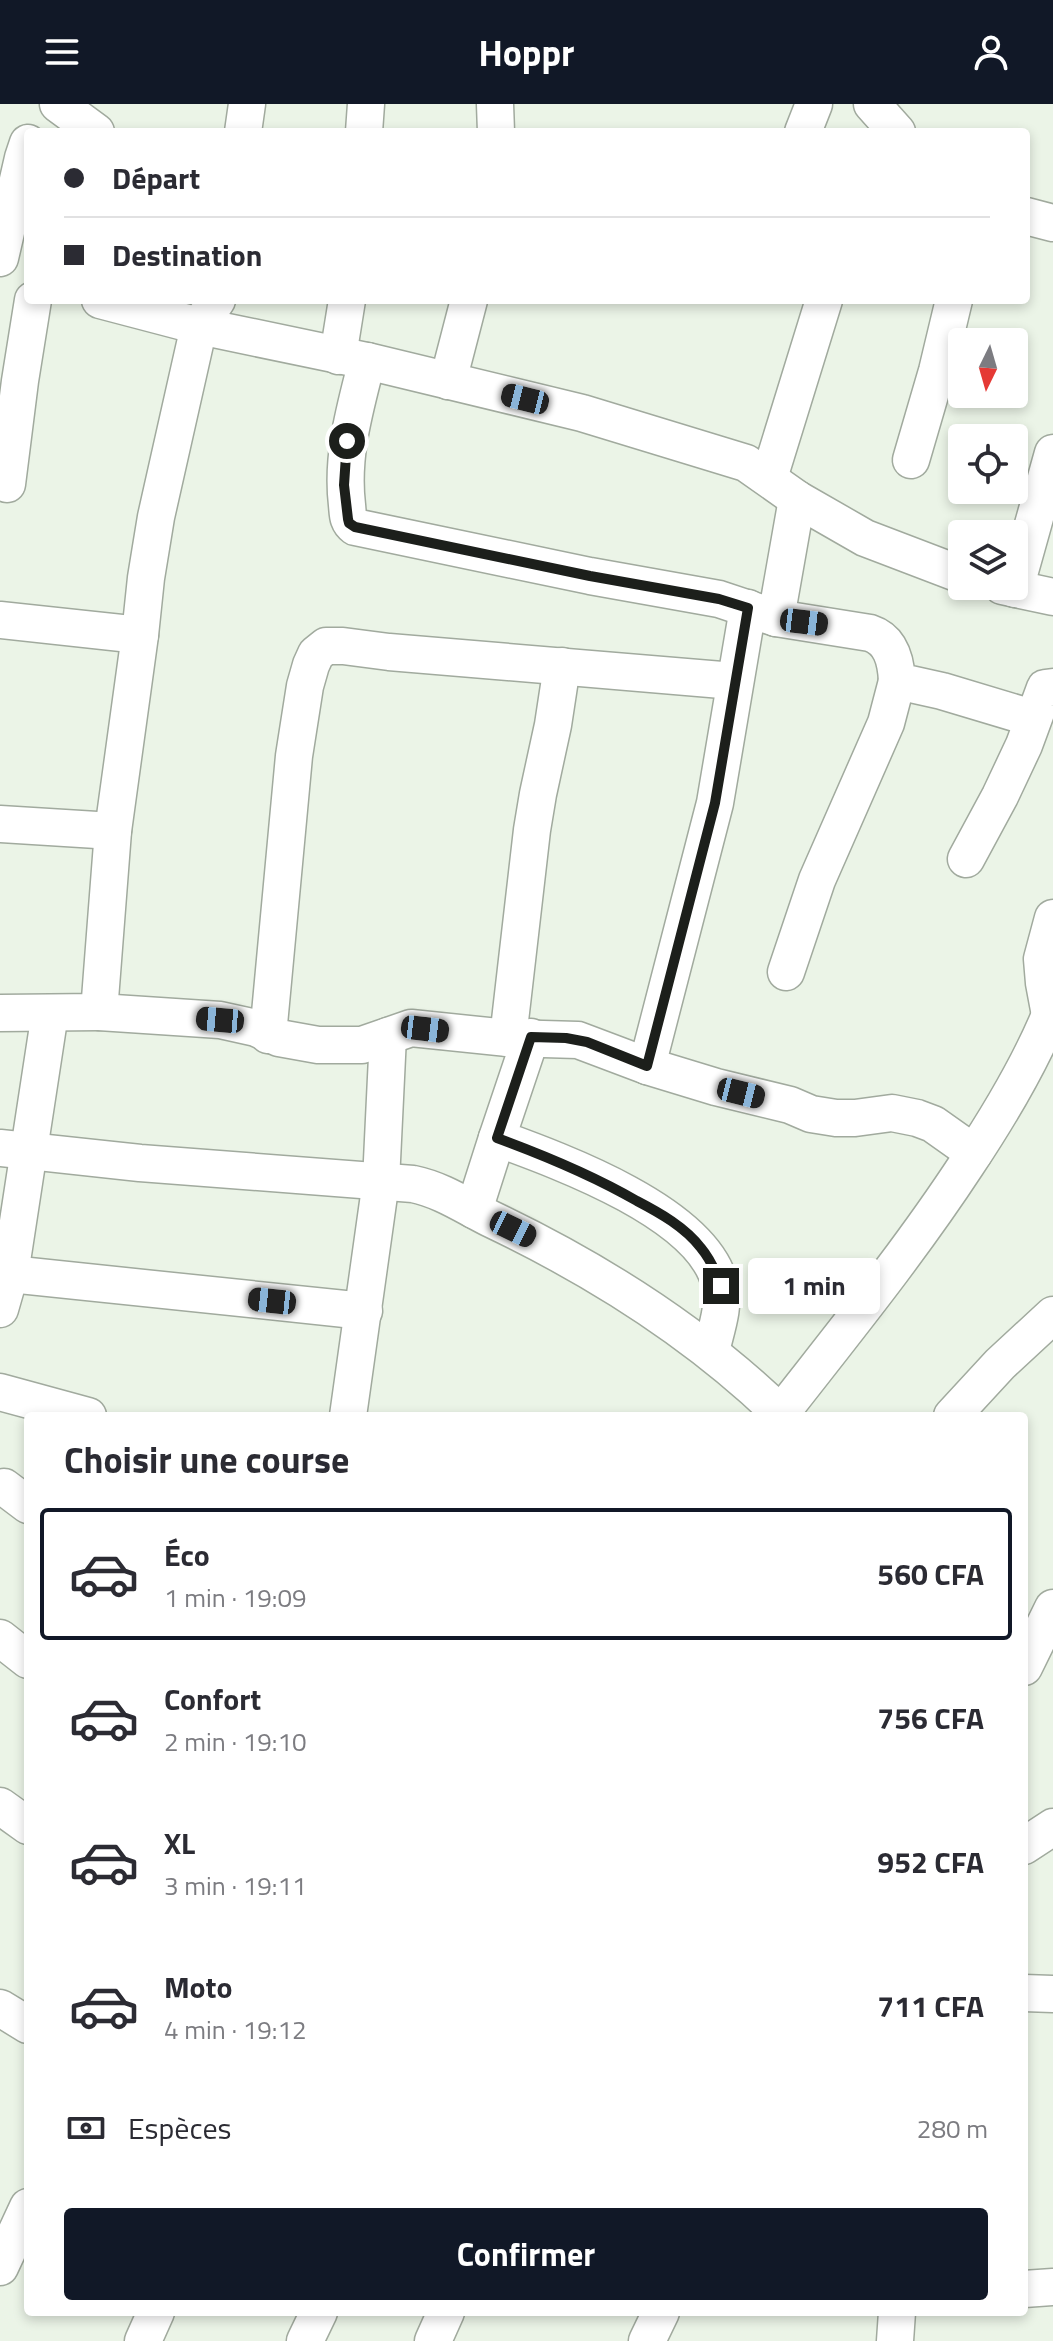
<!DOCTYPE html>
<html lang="fr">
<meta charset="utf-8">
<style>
:root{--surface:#fff;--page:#f2f2f3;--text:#2b2b33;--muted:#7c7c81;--line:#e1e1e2;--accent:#111827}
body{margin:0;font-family:"Titillium Web",sans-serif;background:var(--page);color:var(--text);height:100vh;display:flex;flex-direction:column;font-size:30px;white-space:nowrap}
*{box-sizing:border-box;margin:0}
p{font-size:26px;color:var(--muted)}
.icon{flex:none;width:44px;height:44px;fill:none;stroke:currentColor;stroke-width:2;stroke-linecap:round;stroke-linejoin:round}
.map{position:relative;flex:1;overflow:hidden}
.side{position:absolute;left:24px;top:1308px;width:1004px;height:904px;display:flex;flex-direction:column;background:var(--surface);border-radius:8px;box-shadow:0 4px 12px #0003}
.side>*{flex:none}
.banner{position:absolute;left:24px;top:24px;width:1006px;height:176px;border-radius:8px;box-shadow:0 4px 12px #0003;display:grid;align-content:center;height:176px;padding:0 40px;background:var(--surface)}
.needle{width:52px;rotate:185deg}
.controls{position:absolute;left:948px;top:224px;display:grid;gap:16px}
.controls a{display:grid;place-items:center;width:80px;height:80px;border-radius:8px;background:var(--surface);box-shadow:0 4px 12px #0003;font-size:40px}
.end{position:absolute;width:36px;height:36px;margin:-18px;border:10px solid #1c1f1b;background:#fff;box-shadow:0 0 0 4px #fff}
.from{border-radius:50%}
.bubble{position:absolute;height:56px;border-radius:8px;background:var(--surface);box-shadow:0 4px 12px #0003;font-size:26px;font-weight:700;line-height:56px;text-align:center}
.car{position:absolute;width:24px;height:48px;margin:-24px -12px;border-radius:10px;box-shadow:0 0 6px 2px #0007;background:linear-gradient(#222 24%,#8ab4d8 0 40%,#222 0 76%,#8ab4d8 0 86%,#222 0)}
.banner b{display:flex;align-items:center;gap:28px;height:76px;font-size:30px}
.banner b+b{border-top:2px solid var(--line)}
.banner i{width:20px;height:20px;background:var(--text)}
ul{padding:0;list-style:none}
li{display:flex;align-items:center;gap:24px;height:132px;margin:0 16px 12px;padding:0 24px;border:4px solid transparent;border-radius:8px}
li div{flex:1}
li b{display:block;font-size:30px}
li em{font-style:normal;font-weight:700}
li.current{border-color:var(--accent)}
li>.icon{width:72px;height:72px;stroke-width:1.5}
h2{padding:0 40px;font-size:36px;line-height:96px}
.pay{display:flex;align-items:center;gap:20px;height:88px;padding:0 40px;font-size:30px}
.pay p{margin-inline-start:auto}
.cta{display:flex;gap:16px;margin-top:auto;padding:16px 40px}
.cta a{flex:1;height:92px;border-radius:8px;background:var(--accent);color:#fff;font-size:32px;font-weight:700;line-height:92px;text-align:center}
header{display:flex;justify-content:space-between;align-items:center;height:104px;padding:0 40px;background:var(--accent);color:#fff;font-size:36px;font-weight:700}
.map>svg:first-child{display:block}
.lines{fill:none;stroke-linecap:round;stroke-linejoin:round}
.minor-casing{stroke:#a1aa9e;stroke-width:39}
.minor{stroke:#fff;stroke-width:36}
.route{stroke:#1c1f1b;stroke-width:10}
</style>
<header><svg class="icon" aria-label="menu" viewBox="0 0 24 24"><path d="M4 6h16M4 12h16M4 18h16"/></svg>Hoppr<svg class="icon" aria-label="person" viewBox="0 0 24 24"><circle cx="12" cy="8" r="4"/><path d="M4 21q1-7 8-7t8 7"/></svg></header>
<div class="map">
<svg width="1053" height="2237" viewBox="0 0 1053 2237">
<rect width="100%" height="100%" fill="#ebf4e7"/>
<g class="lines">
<g class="minor-casing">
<g id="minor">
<path d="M 58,0 L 96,28"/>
<path d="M 495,0 L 496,28"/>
<path d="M 872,0 L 897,28"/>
<path d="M 243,28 L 247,0"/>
<path d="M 364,28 L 366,0"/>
<path d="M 803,28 L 814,0"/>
<path d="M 1026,112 L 1053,119"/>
<path d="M 0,154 L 23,54 L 28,39"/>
<path d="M 100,196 L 199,222 L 367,257 L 582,309 L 746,359 L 797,395 L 865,434 L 962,471"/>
<path d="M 338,252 L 347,196"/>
<path d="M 367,257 C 355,305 341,351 347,401 C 348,410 347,417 355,423 L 590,472 L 719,495 L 776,514 L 870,529 C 891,536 896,556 897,577 L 942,587 L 1032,614"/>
<path d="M 448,277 L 469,196"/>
<path d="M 911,356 L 937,267 L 954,196"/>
<path d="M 769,374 L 824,196"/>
<path d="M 7,380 L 20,277 L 33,196"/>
<path d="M 1002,482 L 1053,493"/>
<path d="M 1015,485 L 1053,349"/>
<path d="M 776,514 L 797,395"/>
<path d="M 0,516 L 140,531"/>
<path d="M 0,720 L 113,727"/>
<path d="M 966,755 L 1000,692 L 1024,641 L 1045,584 L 1053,583"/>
<path d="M 786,868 L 817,776 L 886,619 L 897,577"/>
<path d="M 99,908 L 220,916 L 256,924 L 279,934 L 318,941 L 362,941 L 411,924 L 508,934 L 578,936 L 647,962 L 716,983 L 790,1001 L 811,1010 L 836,1014 L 855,1014 L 892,1009 L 917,1014 L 933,1020 L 974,1049"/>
<path d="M 0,909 L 99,908 L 113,727 L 140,531 L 146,474 L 156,413 L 199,222 L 217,196"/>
<path d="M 1050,911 L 1044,879 L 1042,855 L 1053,814"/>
<path d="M 268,931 L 294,652 L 305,582 L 311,561 L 316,550 L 326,542 L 343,542 L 389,548 L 734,577"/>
<path d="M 531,933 L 497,1034 C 560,1057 704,1109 720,1181 C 725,1202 716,1226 711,1247"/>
<path d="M 508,934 L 532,726 L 538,690 L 553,621 L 562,562"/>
<path d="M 647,962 L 715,699 L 748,504"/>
<path d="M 0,1044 L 140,1059 L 413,1080 C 442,1086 465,1102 491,1115 C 598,1166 698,1229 783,1312"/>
<path d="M 474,1106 L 497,1034"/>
<path d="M 10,1170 L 364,1207"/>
<path d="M 0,1205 L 10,1170 L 50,909"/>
<path d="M 0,1288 L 88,1312"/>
<path d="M 781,1309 C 845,1227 910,1147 967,1060 C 999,1012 1028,964 1050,911 L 1053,912"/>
<path d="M 348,1312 L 381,1077 L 388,932"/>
<path d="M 952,1312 L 1000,1260 L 1053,1211"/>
<path d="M 4,1383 L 28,1401"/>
<path d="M 0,1534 L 28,1556"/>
<path d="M 1024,1563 L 1053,1504"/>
<path d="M 0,1702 L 28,1722"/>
<path d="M 1024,1742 L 1053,1723"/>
<path d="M 1024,1889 L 1053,1890"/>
<path d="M 0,1904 L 28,1921"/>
<path d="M 0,2163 L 28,2103"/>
<path d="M 1024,2185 L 1053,2183"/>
<path d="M 143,2237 L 156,2208"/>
<path d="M 305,2237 L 319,2208"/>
<path d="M 433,2237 L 446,2208"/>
<path d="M 647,2237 L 661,2208"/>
<path d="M 895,2237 L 897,2208"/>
</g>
</g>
<use href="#minor" class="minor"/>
</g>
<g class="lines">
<path class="route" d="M 347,337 L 344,381 L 348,415 L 349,419 L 355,423 L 590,472 L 719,495 L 748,504 L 715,699 L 647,962 L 587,938 L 566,934 L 531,933 L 497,1034 C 546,1052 592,1071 637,1097 C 660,1109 685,1123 701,1144 C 711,1156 716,1168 721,1182"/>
</g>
</svg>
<div class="controls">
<a><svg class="needle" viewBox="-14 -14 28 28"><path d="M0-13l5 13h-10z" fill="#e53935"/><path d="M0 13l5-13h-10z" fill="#7c7c81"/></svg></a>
<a><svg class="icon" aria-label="locate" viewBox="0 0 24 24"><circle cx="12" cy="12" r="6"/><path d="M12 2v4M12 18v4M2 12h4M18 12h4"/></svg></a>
<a><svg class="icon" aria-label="layers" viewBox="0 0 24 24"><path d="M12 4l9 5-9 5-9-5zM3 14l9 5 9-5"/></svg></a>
</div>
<i class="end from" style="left:347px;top:337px"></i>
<i class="end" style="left:721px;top:1182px"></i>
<div class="bubble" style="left:748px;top:1154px;width:132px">1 min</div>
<i class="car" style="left:525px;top:295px;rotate:284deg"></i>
<i class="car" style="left:804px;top:518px;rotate:97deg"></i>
<i class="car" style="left:220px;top:916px;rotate:275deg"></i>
<i class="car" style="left:425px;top:925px;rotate:97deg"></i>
<i class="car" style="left:741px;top:989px;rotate:104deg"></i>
<i class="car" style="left:513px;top:1125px;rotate:116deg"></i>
<i class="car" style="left:272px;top:1197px;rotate:276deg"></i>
<div class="banner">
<b><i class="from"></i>Départ</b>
<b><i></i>Destination</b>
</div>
<section class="side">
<h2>Choisir une course</h2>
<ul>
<li class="current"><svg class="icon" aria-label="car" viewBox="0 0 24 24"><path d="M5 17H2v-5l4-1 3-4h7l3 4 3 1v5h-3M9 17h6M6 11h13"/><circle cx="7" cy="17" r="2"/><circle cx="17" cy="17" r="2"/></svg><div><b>Éco</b><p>1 min · 19:09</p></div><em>560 CFA</em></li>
<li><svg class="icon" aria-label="car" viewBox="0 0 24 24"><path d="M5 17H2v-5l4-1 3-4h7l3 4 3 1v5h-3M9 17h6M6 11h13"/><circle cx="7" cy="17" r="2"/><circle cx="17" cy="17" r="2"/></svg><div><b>Confort</b><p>2 min · 19:10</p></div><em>756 CFA</em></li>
<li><svg class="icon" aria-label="car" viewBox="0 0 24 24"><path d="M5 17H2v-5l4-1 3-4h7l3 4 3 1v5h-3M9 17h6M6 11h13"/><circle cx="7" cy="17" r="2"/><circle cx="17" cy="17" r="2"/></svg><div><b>XL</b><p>3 min · 19:11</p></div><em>952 CFA</em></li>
<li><svg class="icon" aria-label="car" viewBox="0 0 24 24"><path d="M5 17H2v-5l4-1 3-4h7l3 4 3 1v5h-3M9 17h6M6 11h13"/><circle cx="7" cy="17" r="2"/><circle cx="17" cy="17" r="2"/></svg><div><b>Moto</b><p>4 min · 19:12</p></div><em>711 CFA</em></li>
</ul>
<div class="pay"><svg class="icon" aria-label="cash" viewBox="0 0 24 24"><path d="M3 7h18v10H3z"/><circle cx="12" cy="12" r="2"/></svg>Espèces<p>280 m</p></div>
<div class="cta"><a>Confirmer</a></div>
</section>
</div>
